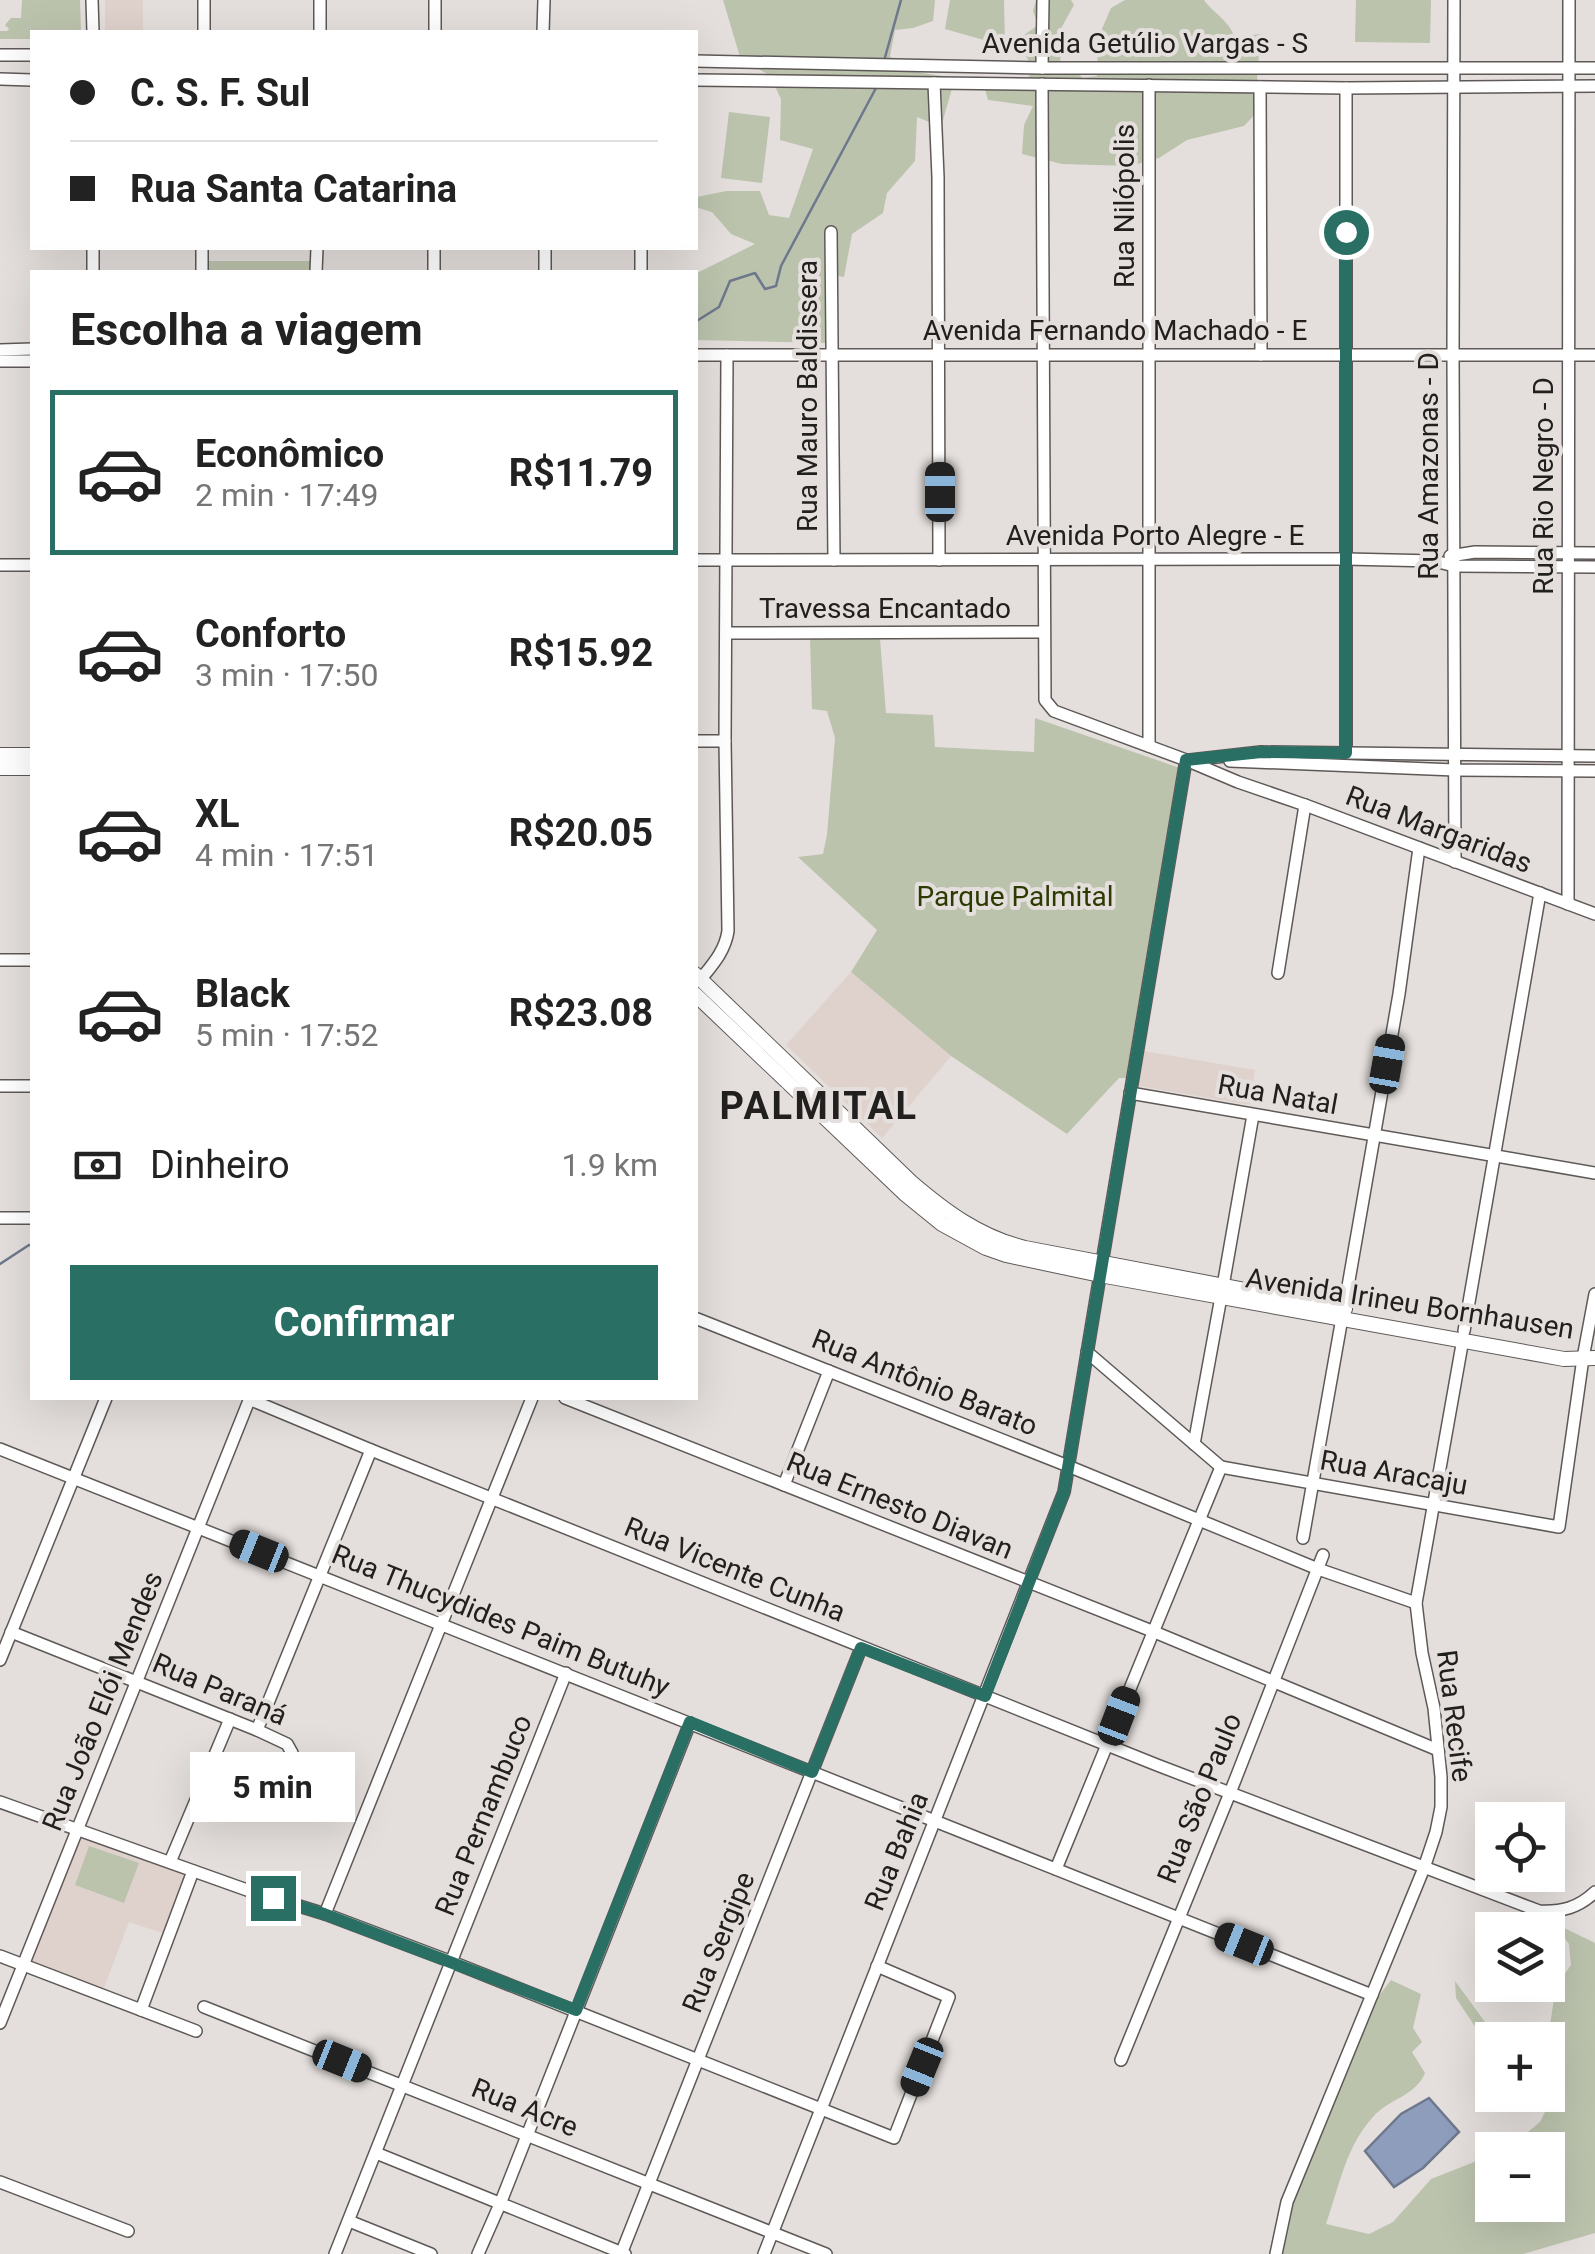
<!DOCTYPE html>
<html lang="pt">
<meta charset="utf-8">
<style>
:root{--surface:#fff;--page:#f6f6f6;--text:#222;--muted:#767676;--line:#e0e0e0;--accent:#296f64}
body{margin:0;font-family:Roboto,sans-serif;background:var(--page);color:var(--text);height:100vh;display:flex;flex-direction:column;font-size:38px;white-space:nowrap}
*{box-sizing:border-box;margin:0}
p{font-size:32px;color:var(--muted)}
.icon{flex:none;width:55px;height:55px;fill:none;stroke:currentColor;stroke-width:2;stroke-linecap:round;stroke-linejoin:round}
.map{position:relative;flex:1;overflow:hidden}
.side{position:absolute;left:30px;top:270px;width:668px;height:1130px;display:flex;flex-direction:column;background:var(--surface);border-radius:0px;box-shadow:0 10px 40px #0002}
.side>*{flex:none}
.top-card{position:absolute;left:30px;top:30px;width:668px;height:220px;border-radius:0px;box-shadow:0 10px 40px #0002;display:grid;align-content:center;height:220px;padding:0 40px;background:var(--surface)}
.buttons{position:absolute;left:1475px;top:1802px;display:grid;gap:20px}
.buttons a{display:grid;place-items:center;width:90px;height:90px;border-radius:0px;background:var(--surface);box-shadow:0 10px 40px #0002;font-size:50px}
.end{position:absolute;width:45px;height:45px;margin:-22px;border:12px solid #296f64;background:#fff;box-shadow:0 0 0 5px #fff}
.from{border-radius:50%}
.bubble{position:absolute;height:70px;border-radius:0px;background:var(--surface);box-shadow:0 10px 40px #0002;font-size:32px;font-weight:700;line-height:70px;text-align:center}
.car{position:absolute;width:30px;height:60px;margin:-30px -15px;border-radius:12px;box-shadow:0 0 8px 2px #0007;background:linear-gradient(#222 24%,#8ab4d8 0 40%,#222 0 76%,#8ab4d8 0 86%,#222 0)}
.top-card b{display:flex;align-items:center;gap:35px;height:95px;font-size:38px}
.top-card b+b{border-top:2px solid var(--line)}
.top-card i{width:25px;height:25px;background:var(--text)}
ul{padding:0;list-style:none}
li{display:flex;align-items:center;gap:30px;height:165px;margin:0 20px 15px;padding:0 20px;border:5px solid transparent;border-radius:0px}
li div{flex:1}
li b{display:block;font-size:38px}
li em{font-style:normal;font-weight:700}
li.active{border-color:var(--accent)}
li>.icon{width:90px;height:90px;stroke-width:1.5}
h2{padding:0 40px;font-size:45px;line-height:120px}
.pay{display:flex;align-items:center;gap:25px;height:110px;padding:0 40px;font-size:38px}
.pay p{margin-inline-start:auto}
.cta{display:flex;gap:20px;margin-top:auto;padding:20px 40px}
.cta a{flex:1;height:115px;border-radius:0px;background:var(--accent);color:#fff;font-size:40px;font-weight:700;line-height:115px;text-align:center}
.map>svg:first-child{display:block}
.built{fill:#dfd2cc}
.green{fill:#bcc3ad}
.water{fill:#8e9dbc;stroke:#6e788d;stroke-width:2.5}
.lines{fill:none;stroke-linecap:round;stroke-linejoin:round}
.stream{stroke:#6e788d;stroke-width:2.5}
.minor-casing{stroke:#5e5957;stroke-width:14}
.major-casing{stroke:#5e5957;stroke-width:16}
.minor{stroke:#fff;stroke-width:11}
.major{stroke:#fff;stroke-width:14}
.route{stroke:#296f64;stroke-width:12}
.labels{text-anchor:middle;stroke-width:8;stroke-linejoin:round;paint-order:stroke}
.street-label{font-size:28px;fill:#22201f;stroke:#e4dfdc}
.park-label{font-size:28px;fill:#2d3a00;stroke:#e4dfdc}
.district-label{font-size:38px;font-weight:bold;letter-spacing:2.5px;fill:#22201f;stroke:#e4dfdc}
</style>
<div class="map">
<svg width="1595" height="2254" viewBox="0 0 1595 2254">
<rect width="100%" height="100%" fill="#e4dfdc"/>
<g class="built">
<rect x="105" y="0" width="38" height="32"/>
<path d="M 851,972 L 951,1056 L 882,1138 L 786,1045 Z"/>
<path d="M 1144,1051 L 1255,1070 L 1250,1105 L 1139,1086 Z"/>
<path d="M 78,1834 L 187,1875 L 165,1934 L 129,1922 L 102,1993 L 28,1964 Z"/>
</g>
<g class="green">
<path d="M 22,0 L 80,0 L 81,32 L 32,32 L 32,39 L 0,39 L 0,31 L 7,31 L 9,29 L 5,25 L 11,18 L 21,18 Z"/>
<path d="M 723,0 L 935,0 L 933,21 L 913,28 L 895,30 L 890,56 L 897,69 L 955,78 L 941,127 L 917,117 L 915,161 L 887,193 L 883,213 L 852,234 L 844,277 L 831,275 L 825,343 L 695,340 L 695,274 L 755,244 L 731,234 L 712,212 L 695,207 L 697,197 L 726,191 L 760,191 L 769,215 L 789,218 L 813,149 L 780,140 L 781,99 L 770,76 L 740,57 Z"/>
<path d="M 950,0 L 1004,0 L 1005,46 L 945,29 Z"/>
<path d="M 1036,0 L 1071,0 L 1074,5 L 1059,32 L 1062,49 L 1060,60 L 1083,78 L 1097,76 L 1098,38 L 1111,8 L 1125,0 L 1204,0 C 1213,13 1231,22 1234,37 L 1261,34 L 1257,78 L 1266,103 L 1244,126 L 1187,140 L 1159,158 L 1130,166 L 1062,164 L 1022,154 L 1024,125 L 1033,106 L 988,100 L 983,82 L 1026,80 L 1034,69 L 1016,41 L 1038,25 L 1033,11 Z"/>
<path d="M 1356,0 L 1431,0 L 1430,43 L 1355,42 Z"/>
<path d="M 729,112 L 770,117 L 762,183 L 721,178 Z"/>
<rect x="209" y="261" width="103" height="11"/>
<path d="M 810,637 L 880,639 L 886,713 L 933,715 L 935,747 L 1034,752 L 1035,718 L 1180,768 L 1128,1078 L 1119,1078 L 1067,1134 L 951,1056 L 851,972 L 877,930 L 798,857 L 823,854 L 827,835 L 835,738 L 827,711 L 812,709 Z"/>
<path d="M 89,1846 L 139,1863 L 124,1903 L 75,1885 Z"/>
<path d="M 1552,1922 L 1595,1943 L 1595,2233 L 1523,2254 L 1282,2254 L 1285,2223 L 1298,2187 L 1378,1997 L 1391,1980 L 1421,1994 L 1413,2028 L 1422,2042 L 1412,2052 L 1425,2073 C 1416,2096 1388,2099 1373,2117 C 1346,2146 1339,2187 1326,2224 L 1369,2234 L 1393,2222 L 1431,2179 L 1492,2155 L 1492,2205 L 1548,2205 L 1548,2150 L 1506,2150 L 1540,2122 L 1552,2098 L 1548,2080 L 1548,2040 L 1493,2040 L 1482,2037 L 1456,1998 L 1455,1981 L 1485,2022 L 1539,2037 L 1550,2025 L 1556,1986 L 1571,1965 L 1569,1944 Z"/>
</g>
<path class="water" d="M 1429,2098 L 1459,2132 L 1423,2168 L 1394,2187 L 1365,2151 L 1401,2114 Z"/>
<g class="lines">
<g class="stream">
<path d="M 884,61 L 901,0"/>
<path d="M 695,322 L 719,307 L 730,281 L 755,273 L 765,289 L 776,286 L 781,266 L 876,88"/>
<path d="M 0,1264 L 29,1245 L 32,1246"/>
</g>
<g class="minor-casing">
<g id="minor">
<path d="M 92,0 L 93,32"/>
<path d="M 204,0 L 204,32"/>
<path d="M 1454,0 L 1453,355 L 1455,862"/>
<path d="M 320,32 L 320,0"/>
<path d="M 435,32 L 435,0"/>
<path d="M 543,32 L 544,0"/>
<path d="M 0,55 L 32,55"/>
<path d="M 695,61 L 1042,68 L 1595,68"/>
<path d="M 1042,68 L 1043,0"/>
<path d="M 0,79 L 32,80"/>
<path d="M 695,80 L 1346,88 L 1595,86"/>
<path d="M 934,83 L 938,177 L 939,560"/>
<path d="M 1042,84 L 1045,700 L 1054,711 L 1186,760 L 1238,782 L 1305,805 L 1595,914"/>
<path d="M 1260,87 L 1261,355"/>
<path d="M 1346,88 L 1346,753"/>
<path d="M 831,232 L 834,560"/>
<path d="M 202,248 L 202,272"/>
<path d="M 545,248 L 545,272"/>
<path d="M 93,272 L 93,248"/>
<path d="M 316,272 L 317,248"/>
<path d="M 434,272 L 434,248"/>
<path d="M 641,272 L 641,248"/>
<path d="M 0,350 L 32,349"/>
<path d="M 695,355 L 1595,355"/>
<path d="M 0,361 L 32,361"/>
<path d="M 1450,556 L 1475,552 L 1595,553"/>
<path d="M 695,560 L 1346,559 L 1435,561 L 1454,566 L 1595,567"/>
<path d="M 0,565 L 32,565"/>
<path d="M 726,633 L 1044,632"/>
<path d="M 695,741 L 725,741"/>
<path d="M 1149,746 L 1149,85"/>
<path d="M 1190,760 L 1261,752 L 1595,756"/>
<path d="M 1230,761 L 1455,770 L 1595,771"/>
<path d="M 1568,904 L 1569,0"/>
<path d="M 0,960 L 32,960"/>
<path d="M 1278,973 L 1305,805"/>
<path d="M 701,979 C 713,964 725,951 728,931 L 725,741 L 727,355"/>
<path d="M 0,1086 L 32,1086"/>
<path d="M 1130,1093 L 1595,1173"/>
<path d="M 0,1218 L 32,1218"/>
<path d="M 1102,1263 L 1186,760"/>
<path d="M 1223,1286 L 1253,1115"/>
<path d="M 1344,1309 L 1399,994 L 1419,848"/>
<path d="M 695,1318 L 1068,1466 L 1318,1569 L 1416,1603"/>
<path d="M 1464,1331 L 1540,893"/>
<path d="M 1087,1352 L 1221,1467"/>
<path d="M 565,1398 L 1152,1631 L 1438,1750"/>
<path d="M 249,1399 L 371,1450 L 1157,1765 L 1539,1911 C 1562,1912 1578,1908 1595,1892"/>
<path d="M 1194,1444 L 1221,1297"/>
<path d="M 0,1449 L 1372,1995"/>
<path d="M 1221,1467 L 1559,1527 L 1583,1358 L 1595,1294"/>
<path d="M 784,1485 L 829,1371"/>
<path d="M 1303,1538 L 1342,1318"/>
<path d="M 11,1632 L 257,1730 L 287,1744 L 292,1753"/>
<path d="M 0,1660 L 106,1398"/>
<path d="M 257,1730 L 371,1450"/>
<path d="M 0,1802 L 247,1890 L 325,1914 L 452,1962 L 894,2138 L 949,1997 L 877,1966"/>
<path d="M 170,1862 L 230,1719"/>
<path d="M 1056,1869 L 1221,1467"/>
<path d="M 325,1914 L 532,1398"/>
<path d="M 0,1956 L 196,2031"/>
<path d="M 204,2007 L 826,2254"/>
<path d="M 141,2010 L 193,1871"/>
<path d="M 0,2023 L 250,1398"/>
<path d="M 1121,2060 L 1230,1793 L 1323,1555"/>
<path d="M 376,2153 L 625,2254"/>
<path d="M 0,2182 L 128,2231"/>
<path d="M 349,2221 L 431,2254"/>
<path d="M 335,2254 L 566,1673"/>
<path d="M 478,2254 L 500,2204 L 690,1723"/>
<path d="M 621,2254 L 861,1648"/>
<path d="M 764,2254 L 1064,1492 L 1100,1275"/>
<path d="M 1276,2254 L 1287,2202 L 1424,1868 L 1436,1832 L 1441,1807 L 1441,1777 L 1434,1708 L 1422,1653 L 1416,1603 L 1463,1339"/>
</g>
</g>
<g class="major-casing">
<g id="major">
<path d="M 0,755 L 32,755"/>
<path d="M 0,768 L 32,768"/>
<path d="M 695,974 L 911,1182 C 946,1212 980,1237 1025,1248 L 1345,1309"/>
<path d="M 695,994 L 905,1194 L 942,1224 L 986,1248 L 1006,1255 L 1100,1275 L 1564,1359 L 1595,1358"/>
</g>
</g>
<use href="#minor" class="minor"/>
<use href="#major" class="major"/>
</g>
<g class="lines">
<path class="route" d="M 273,1898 L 324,1914 L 576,2010 L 690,1722 L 812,1772 L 861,1648 L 985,1696 L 1064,1492 L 1186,760 L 1261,752 L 1346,753 L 1346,232"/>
</g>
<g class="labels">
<g class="street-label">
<text x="1145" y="53">Avenida Getúlio Vargas - S</text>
<text transform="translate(1124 206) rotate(-90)" y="10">Rua Nilópolis</text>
<text x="1115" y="340">Avenida Fernando Machado - E</text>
<text transform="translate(807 396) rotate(-90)" y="10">Rua Mauro Baldissera</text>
<text transform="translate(1428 466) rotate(-90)" y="10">Rua Amazonas - D</text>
<text transform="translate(1543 486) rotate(-90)" y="10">Rua Rio Negro - D</text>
<text x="1155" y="545">Avenida Porto Alegre - E</text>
<text x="885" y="618">Travessa Encantado</text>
<text transform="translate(1439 829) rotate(21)" y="10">Rua Margaridas</text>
<text transform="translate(1278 1094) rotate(10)" y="10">Rua Natal</text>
<text transform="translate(1410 1303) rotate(9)" y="10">Avenida Irineu Bornhausen</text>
<text transform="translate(925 1382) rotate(22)" y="10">Rua Antônio Barato</text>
<text transform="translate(1394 1472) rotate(10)" y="10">Rua Aracaju</text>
<text transform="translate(900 1505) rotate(22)" y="10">Rua Ernesto Diavan</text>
<text transform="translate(735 1569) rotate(22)" y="10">Rua Vicente Cunha</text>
<text transform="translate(501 1620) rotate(22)" y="10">Rua Thucydides Paim Butuhy</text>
<text transform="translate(220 1689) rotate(23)" y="10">Rua Paraná</text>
<text transform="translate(102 1701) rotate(-68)" y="10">Rua João Elói Mendes</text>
<text transform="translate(1455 1716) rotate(83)" y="10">Rua Recife</text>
<text transform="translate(1199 1798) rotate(-68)" y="10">Rua São Paulo</text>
<text transform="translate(483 1815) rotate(-68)" y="10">Rua Pernambuco</text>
<text transform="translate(896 1851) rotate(-68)" y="10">Rua Bahia</text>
<text transform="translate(718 1942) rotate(-68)" y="10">Rua Sergipe</text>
<text transform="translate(525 2107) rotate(22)" y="10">Rua Acre</text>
</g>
<g class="park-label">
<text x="1015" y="906">Parque Palmital</text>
</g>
<g class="district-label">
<text x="819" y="1119">PALMITAL</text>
</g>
</g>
</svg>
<div class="buttons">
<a><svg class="icon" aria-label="locate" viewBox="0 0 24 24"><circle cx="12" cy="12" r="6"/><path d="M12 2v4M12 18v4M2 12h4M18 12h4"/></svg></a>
<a><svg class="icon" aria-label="layers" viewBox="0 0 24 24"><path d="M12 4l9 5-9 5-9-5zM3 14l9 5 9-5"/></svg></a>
<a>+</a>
<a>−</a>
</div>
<i class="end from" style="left:1346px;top:232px"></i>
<i class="end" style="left:273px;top:1898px"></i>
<div class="bubble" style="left:190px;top:1752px;width:165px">5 min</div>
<i class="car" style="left:940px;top:492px;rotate:0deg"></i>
<i class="car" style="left:1387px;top:1064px;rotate:10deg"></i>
<i class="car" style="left:259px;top:1551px;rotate:292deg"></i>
<i class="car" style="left:1119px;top:1716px;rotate:21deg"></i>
<i class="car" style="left:1244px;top:1944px;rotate:292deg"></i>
<i class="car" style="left:342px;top:2061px;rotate:112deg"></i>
<i class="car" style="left:922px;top:2067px;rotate:202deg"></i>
<div class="top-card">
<b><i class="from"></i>C. S. F. Sul</b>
<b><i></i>Rua Santa Catarina</b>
</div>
<section class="side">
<h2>Escolha a viagem</h2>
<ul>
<li class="active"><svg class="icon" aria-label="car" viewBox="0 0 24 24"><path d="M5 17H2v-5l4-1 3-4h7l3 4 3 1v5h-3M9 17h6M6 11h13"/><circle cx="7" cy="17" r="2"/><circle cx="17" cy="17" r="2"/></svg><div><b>Econômico</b><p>2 min · 17:49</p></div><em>R$11.79</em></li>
<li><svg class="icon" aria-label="car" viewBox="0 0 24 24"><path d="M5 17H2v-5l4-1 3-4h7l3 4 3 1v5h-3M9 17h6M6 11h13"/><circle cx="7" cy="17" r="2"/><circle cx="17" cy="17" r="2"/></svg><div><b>Conforto</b><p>3 min · 17:50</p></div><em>R$15.92</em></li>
<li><svg class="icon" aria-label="car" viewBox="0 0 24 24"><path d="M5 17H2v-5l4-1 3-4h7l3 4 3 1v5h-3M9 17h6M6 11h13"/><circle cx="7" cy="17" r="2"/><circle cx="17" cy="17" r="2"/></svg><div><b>XL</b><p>4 min · 17:51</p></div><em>R$20.05</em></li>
<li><svg class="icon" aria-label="car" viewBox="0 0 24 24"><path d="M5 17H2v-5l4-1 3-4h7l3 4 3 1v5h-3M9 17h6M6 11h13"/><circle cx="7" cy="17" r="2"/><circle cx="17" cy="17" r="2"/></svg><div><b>Black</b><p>5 min · 17:52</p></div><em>R$23.08</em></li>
</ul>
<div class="pay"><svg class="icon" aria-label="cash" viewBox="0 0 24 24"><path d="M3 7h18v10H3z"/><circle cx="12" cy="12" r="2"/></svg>Dinheiro<p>1.9 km</p></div>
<div class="cta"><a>Confirmar</a></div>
</section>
</div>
